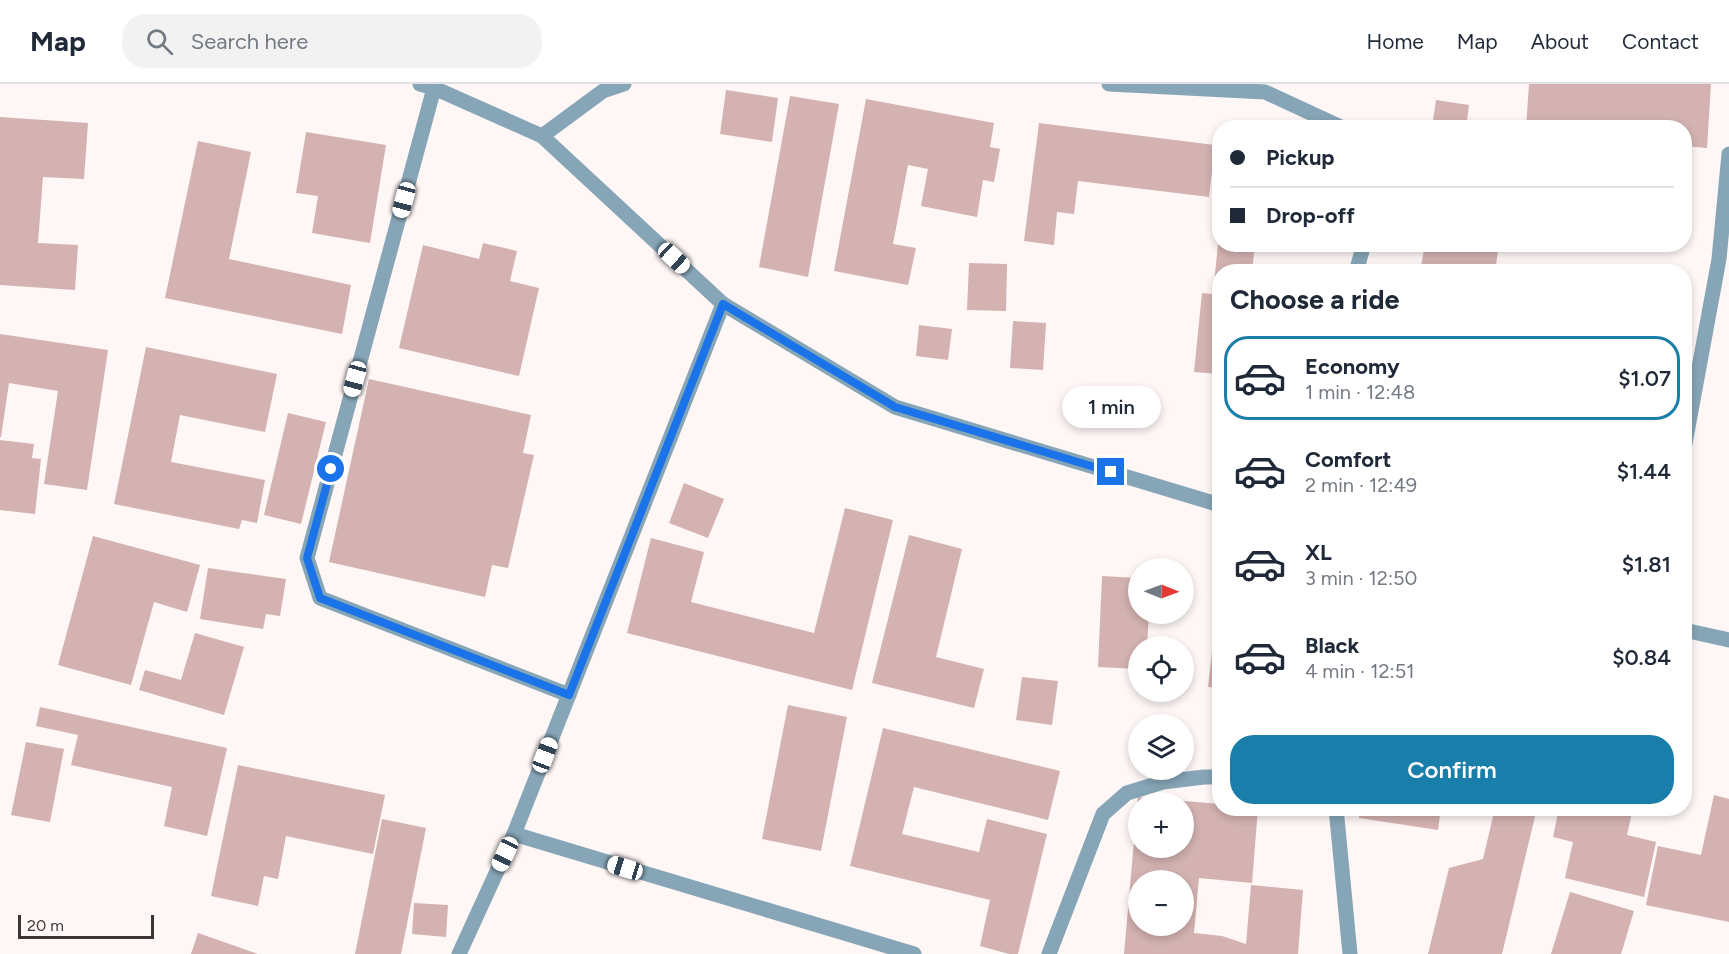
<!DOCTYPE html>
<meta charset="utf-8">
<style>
:root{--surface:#fff;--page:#f2f2f3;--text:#1f2937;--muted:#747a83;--line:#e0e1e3;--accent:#197ea9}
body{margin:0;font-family:Figtree,sans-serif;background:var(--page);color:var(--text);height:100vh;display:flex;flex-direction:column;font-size:22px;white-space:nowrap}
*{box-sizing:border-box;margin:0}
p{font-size:20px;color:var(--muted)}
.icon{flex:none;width:33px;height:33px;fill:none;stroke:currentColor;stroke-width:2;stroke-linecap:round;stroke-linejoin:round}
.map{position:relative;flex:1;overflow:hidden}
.side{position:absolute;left:1212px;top:180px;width:480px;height:552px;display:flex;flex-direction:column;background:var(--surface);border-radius:24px;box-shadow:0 3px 9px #0003}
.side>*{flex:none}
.banner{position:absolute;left:1212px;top:36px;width:480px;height:132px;border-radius:24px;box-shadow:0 3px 9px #0003;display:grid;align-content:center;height:132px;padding:0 18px;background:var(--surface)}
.needle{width:39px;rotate:91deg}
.buttons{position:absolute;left:1128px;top:474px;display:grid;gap:12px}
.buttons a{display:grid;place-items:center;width:66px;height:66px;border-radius:50%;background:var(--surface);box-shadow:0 3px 9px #0003;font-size:30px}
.scale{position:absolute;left:18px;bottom:15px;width:136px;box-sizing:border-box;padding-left:6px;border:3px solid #403333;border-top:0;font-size:16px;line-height:21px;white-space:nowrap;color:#403333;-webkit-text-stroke:4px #fef7f6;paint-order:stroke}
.end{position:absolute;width:27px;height:27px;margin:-14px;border:8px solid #1a73e8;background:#fff;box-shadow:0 0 0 3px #fff}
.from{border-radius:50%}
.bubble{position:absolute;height:42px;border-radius:21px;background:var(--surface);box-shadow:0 3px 9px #0003;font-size:20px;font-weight:600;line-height:42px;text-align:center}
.car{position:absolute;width:18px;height:36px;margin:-18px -9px;border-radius:8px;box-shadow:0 0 4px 2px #0007;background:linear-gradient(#fff 24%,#345 0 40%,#fff 0 76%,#345 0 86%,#fff 0)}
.banner b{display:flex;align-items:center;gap:21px;height:57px;font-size:22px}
.banner b+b{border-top:2px solid var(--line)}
.banner i{width:15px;height:15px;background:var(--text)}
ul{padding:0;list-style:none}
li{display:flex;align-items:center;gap:18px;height:84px;margin:0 12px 9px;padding:0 6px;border:3px solid transparent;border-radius:24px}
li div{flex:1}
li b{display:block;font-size:22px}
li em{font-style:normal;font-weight:600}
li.active{border-color:var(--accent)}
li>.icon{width:54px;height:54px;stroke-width:1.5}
h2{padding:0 18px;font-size:27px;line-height:72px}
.action{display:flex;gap:12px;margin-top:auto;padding:12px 18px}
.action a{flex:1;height:69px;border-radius:24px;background:var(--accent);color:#fff;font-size:24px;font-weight:600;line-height:69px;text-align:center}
header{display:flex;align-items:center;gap:36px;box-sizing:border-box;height:84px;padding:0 30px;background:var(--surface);border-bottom:2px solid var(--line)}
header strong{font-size:28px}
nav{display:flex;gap:33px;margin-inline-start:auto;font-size:21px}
.search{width:420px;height:54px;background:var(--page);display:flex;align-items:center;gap:15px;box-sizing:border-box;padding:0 21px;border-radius:24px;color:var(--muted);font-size:22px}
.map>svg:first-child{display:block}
.building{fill:#d3b2b1;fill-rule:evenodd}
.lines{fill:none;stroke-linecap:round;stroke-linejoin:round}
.minor{stroke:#86a5b6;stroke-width:15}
.route{stroke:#1a73e8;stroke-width:8}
</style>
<header>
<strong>Map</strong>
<div class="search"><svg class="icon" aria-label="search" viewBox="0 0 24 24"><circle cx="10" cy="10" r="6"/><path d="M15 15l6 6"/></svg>Search here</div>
<nav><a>Home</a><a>Map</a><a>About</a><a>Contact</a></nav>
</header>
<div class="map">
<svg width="1729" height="870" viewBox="0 0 1729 870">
<rect width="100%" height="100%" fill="#fef7f6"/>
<g class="building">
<path d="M 1529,0 L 1711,0 L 1707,64 L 1684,62 L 1684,44 L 1526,44 Z"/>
<path d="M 726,6 L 778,14 L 772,58 L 720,50 Z"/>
<path d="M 790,12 L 839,20 L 808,193 L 759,183 Z"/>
<path d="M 866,15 L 994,39 L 990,63 L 1000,65 L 994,98 L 983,96 L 977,133 L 921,122 L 928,85 L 908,81 L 893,160 L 916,164 L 908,201 L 834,187 Z"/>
<path d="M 1436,16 L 1469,21 L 1466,44 L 1432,44 Z"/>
<path d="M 0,33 L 88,39 L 84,95 L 43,93 L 38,159 L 78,161 L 75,206 L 0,201 Z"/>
<path d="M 1039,39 L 1215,61 L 1209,113 L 1078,97 L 1074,130 L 1057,128 L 1054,161 L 1024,157 Z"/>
<path d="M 306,48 L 386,61 L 370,159 L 312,149 L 318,112 L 296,109 Z"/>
<path d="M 198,57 L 251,68 L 229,175 L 351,201 L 342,250 L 165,214 Z"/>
<path d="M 483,159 L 517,167 L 510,197 L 539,204 L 519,292 L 399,264 L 423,161 L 479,175 Z"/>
<path d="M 1218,160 L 1255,160 L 1252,188 L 1220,188 L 1220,290 L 1194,288 L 1202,209 L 1213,210 Z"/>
<path d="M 1425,160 L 1499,160 L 1495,188 L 1420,188 Z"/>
<path d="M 969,179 L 1007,180 L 1006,227 L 967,226 Z"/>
<path d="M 1013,237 L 1046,239 L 1043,286 L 1010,284 Z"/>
<path d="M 919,241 L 952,245 L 948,276 L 916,272 Z"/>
<path d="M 0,250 L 108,266 L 87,406 L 44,400 L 58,307 L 9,299 L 1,353 L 0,353 Z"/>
<path d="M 146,263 L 277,290 L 265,348 L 180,331 L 171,378 L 265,396 L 257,439 L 242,436 L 239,445 L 114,420 Z"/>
<path d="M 369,295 L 531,331 L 523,369 L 534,371 L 508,484 L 492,481 L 485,513 L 329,478 Z"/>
<path d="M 288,329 L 326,338 L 301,440 L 264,431 Z"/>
<path d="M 0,356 L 34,360 L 32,374 L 41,375 L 35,430 L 0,426 Z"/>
<path d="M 684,399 L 724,415 L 708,454 L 669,439 Z"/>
<path d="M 845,424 L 893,436 L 852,606 L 627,549 L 651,454 L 704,468 L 691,518 L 814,549 Z"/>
<path d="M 909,451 L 962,465 L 936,573 L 984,585 L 974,624 L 872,599 Z"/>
<path d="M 93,452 L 200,481 L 187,528 L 154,518 L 131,601 L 58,581 Z"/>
<path d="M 208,484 L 286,495 L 280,532 L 266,530 L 263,545 L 200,535 Z"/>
<path d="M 1102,492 L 1138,494 L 1138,530 L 1149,530 L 1147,562 L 1138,562 L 1138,585 L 1098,583 Z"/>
<path d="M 1217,525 L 1220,526 L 1220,604 L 1208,603 Z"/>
<path d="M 195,549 L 244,563 L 224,631 L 139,606 L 145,586 L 181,596 Z"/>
<path d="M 1022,593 L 1058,597 L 1052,641 L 1016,636 Z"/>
<path d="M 788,621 L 847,633 L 821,767 L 762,755 Z"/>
<path d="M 40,623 L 227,664 L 207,752 L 164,742 L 172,703 L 71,681 L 78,651 L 36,642 Z"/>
<path d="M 883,644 L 1060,687 L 1048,736 L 914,703 L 902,750 L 979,768 L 987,735 L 1047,750 L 1018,870 L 1009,870 L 980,862 L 990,816 L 850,782 Z"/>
<path d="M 26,658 L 64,665 L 50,738 L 11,731 Z"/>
<path d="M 238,681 L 385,711 L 373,770 L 286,752 L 278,795 L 264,792 L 258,822 L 211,812 Z"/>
<path d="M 1714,711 L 1729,715 L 1729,838 L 1646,821 L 1658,762 L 1701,771 Z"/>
<path d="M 1138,713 L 1220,720 L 1220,724 L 1258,724 L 1252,799 L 1199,794 L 1194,849 L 1222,852 L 1246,860 L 1251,801 L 1303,806 L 1298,870 L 1124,870 L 1137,723 L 1138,723 L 1138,764 L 1184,764 L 1184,718 L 1137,718 ZM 1138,796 L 1184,796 L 1184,842 L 1138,842 Z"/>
<path d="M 1360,724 L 1441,724 L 1438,746 L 1359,734 Z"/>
<path d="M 1495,724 L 1537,724 L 1502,870 L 1428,870 L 1449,784 L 1483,775 Z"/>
<path d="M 1559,724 L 1633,724 L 1627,751 L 1656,758 L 1644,813 L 1565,794 L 1573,758 L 1553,753 Z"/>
<path d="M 382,735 L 426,744 L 401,870 L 355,870 Z"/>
<path d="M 1570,808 L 1634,827 L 1621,870 L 1551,870 Z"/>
<path d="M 414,819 L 448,821 L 446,853 L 412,850 Z"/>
<path d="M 198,849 L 258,870 L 191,870 Z"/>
</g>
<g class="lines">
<g class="minor">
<path d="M 420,0 L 434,4 L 542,52 L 723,220 L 895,323 L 1220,421"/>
<path d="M 1109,0 L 1265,8 L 1343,44"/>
<path d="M 434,4 L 307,474 L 320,514 L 569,611"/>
<path d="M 542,52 L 603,7 L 624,0"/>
<path d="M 1356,188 L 1364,160"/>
<path d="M 1684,365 L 1719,175 L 1729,70"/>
<path d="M 1684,546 L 1729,556"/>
<path d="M 1336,724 L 1350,870"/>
<path d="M 514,750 L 914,870"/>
<path d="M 459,870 L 514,750 L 723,220"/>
<path d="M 1049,870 L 1103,730 L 1127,709 L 1163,698 L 1204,693 L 1220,693"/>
</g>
</g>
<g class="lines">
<path class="route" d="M 331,385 L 307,474 L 320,514 L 569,611 L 723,220 L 895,323 L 1111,388"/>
</g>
</svg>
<div class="buttons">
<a><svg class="needle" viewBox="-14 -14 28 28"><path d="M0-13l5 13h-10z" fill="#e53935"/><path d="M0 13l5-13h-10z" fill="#747a83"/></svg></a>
<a><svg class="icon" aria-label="locate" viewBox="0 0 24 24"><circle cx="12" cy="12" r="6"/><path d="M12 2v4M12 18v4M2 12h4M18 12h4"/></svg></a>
<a><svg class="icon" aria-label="layers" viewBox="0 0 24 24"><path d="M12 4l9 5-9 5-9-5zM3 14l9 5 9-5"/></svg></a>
<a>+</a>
<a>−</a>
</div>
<div class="scale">20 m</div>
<i class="end from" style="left:331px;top:385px"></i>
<i class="end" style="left:1111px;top:388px"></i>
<div class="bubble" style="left:1062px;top:302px;width:99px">1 min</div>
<i class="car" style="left:404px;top:116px;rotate:195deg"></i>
<i class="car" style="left:674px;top:174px;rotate:133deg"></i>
<i class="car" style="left:355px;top:295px;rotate:195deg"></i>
<i class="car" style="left:545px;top:671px;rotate:21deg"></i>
<i class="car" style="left:505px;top:770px;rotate:205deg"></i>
<i class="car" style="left:625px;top:784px;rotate:287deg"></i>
<div class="banner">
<b><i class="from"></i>Pickup</b>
<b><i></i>Drop-off</b>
</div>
<section class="side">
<h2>Choose a ride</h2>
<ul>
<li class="active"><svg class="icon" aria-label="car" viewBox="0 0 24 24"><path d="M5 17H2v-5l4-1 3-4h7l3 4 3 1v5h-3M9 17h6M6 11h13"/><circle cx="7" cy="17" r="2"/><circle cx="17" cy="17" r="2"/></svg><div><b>Economy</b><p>1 min · 12:48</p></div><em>$1.07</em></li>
<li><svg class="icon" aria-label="car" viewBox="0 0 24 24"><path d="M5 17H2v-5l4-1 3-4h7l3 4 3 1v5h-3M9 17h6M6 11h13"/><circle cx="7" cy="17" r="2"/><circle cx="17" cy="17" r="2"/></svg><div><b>Comfort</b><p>2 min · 12:49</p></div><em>$1.44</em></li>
<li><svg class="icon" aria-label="car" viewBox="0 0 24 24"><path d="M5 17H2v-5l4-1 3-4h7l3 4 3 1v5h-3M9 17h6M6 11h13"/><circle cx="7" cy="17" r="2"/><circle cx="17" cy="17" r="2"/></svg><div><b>XL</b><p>3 min · 12:50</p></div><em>$1.81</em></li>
<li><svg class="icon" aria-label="car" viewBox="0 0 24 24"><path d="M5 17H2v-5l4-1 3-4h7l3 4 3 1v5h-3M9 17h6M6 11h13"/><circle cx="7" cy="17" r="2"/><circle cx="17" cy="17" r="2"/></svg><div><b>Black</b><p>4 min · 12:51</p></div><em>$0.84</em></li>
</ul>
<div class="action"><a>Confirm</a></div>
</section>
</div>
